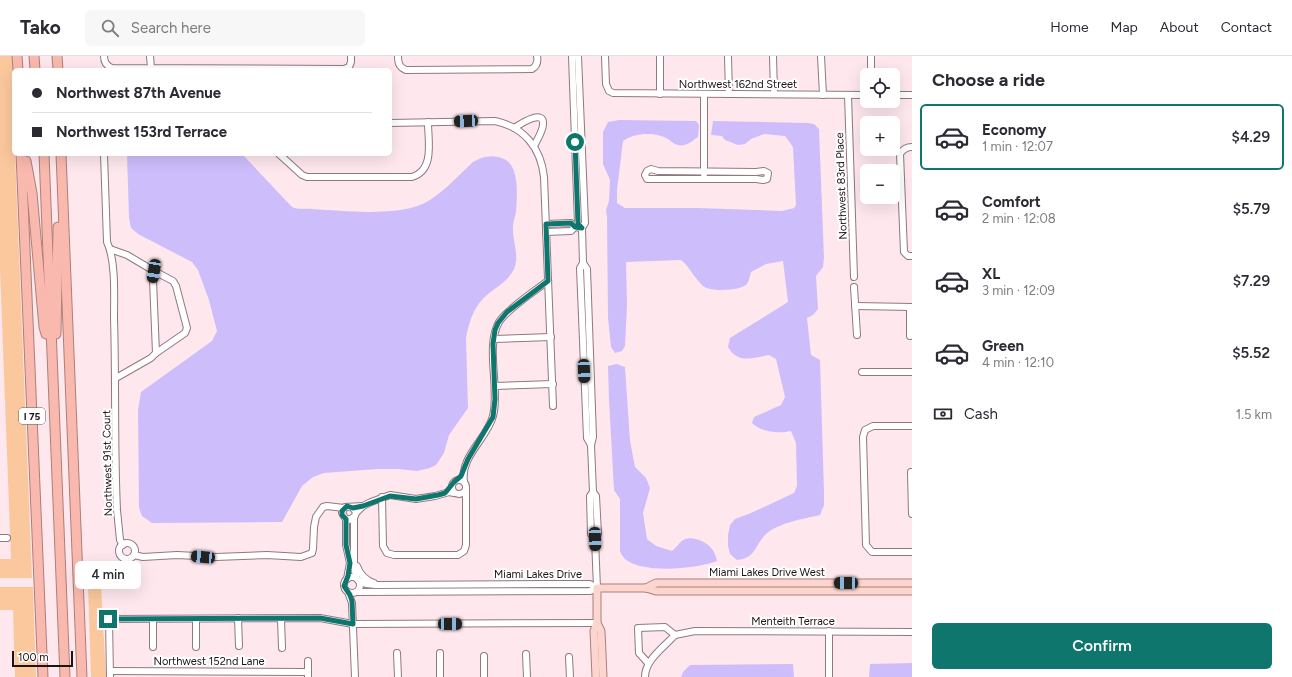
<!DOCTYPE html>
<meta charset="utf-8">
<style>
:root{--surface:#fff;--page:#f7f7f7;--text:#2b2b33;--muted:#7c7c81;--line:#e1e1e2;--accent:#0f766e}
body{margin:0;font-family:Figtree,sans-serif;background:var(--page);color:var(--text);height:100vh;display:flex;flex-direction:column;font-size:15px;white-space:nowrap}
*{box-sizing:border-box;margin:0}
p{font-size:13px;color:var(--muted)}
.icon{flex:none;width:22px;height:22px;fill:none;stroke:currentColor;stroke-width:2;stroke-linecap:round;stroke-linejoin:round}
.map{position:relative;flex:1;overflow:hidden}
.side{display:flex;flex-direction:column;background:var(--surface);width:380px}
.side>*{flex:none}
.hud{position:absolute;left:12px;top:12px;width:380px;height:88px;border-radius:6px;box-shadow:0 4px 16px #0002;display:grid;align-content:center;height:88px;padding:0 20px;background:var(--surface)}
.fabs{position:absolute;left:860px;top:12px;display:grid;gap:8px}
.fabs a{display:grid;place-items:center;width:40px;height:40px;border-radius:6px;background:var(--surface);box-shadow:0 4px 16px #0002;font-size:20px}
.scale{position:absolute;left:12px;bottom:10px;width:61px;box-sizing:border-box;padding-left:4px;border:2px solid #1c1316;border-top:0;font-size:11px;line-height:14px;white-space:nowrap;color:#1c1316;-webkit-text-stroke:3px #fff;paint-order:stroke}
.end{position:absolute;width:18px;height:18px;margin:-9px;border:5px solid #0f766e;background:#fff;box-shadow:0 0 0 2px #fff}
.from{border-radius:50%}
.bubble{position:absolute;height:28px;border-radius:6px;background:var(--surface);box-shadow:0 4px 16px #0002;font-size:13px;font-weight:600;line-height:28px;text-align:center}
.car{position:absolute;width:12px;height:24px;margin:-12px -6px;border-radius:5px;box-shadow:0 0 3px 1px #0007;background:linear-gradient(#222 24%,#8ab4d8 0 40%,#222 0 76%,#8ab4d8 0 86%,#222 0)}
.hud b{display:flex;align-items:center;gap:14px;height:38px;font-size:15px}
.hud b+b{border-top:1px solid var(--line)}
.hud i{width:10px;height:10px;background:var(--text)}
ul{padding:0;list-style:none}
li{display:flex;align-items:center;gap:12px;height:66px;margin:0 8px 6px;padding:0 12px;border:2px solid transparent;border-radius:6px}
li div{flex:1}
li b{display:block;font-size:15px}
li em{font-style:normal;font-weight:600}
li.selected{border-color:var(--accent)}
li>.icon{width:36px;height:36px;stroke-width:1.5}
h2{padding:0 20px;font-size:18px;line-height:48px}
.pay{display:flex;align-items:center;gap:10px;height:44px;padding:0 20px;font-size:15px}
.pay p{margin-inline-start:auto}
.button{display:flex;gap:8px;margin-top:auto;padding:8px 20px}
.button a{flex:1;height:46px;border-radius:6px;background:var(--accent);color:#fff;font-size:16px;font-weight:600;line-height:46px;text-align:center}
header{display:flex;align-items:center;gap:24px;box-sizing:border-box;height:56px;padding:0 20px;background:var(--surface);border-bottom:1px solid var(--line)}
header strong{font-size:19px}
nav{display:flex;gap:22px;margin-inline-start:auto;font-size:14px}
.search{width:280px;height:36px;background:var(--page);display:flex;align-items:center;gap:10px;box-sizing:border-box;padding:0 14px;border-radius:6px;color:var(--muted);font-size:15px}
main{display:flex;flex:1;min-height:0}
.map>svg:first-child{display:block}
.green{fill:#fbc89d}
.water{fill:#cdbefb}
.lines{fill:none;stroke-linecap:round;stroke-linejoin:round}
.minor-casing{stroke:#917880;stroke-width:8}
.major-casing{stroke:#ac7f79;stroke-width:9}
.highway-casing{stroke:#ac7f79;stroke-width:11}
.minor{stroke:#fff;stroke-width:6}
.major{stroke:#fcd5ce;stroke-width:7}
.highway{stroke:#fab9ae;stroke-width:9}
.route{stroke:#0f766e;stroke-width:5}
.labels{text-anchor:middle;stroke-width:4;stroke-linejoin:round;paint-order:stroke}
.shield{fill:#fff;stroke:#605a5c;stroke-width:1}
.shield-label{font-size:10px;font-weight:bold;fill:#1c1316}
.street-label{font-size:11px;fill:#1c1316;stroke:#fff}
</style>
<header>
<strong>Tako</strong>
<div class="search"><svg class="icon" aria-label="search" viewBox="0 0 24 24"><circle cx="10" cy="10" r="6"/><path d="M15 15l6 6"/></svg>Search here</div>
<nav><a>Home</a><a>Map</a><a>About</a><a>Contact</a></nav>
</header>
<main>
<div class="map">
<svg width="912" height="621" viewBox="0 0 912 621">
<rect width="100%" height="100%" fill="#fee8ee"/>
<g class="green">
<path d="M 0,0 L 12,0 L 14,98 L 15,98 L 32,522 L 0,522 L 0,503 L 11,503 L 0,213 Z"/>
<path d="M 88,530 L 101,530 L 106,621 L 91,621 Z"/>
<path d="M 0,531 L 33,531 L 36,621 L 15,621 L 13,554 L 0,554 Z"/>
</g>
<g class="water">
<path d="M 619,64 L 696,65 L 699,69 L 698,81 C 692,85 686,91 678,89 C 674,88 671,85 668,83 C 655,75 634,77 623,85 L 617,134 L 617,147 L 625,152 L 698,152 L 782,155 L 794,152 L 796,149 L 793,91 L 785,80 L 764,78 L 751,83 L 745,88 L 738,89 L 725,84 L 722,80 L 711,79 L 713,65 L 808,67 L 814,68 L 819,73 L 824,202 L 823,211 L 816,220 L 818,253 L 813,259 L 807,262 L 811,299 L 820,304 L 824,436 L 824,449 L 820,459 C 803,463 776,467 764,480 C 754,492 755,502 737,504 L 730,498 L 728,490 L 728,479 L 730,469 L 735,463 L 751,457 L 794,437 L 797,430 L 796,387 L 791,375 C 778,378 761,376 752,367 L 754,361 L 781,349 L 785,341 L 776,303 L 769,299 C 753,302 737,308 728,291 L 730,282 L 788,246 L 783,205 L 766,208 L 751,216 C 750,219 749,225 747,228 C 741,235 710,236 703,230 C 694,222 690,211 681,204 L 626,206 L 627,249 L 625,290 L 622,295 L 615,297 L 611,291 L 608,262 L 607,161 L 606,154 L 609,145 L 610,124 L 603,108 L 603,76 L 608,66 Z"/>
<path d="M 127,98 L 242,98 L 292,151 C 298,154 306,152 313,153 C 342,155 393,160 420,149 C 437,143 459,119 473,106 C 482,100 494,98 504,103 C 520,110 517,141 516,156 C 515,161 513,166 513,171 C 512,185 520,199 514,213 C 508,225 498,230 488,238 C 475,248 468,267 466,283 L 468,352 L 449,379 L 444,397 L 436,409 L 430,412 L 417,415 L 398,413 L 378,413 L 324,417 L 313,421 L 302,430 L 282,466 L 152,467 L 142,460 L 139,452 L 138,354 L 141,336 L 212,285 L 217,275 L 209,244 L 198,214 L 192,206 L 138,178 L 131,172 L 129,162 Z"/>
<path d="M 617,308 L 625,311 L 630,385 L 635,411 L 646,422 L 650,432 L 643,457 L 647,483 L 656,490 L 672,495 C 676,492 679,487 683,484 C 692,479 707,486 712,493 C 715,497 716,501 717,505 C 696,513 643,518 625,503 C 623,501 621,498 620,495 L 620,443 L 614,434 L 609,344 L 608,310 Z"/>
<path d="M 912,607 L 912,621 L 869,621 L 870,608 Z"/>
<path d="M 690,609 L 793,608 L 794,621 L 681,621 L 683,616 Z"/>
</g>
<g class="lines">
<g class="minor-casing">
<g id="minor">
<path d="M 104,0 C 104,6 106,10 112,12 L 344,13 L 349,11 L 351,6 L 351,0"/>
<path d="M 150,0 L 151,12"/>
<path d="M 398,0 C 398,7 399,11 406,14 L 532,13 C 537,10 538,5 537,0"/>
<path d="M 572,0 L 578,168 L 582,172 L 583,207 L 587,213 L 593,381 L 591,389 L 593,436 L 596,440 L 598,478 L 595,483 L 597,532"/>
<path d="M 578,0 L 585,167 L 582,172"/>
<path d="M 605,0 L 606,28 L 609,35 L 613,37 L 867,39"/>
<path d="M 728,0 L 729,38"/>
<path d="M 773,0 L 774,38"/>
<path d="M 821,0 L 823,39"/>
<path d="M 871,0 L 871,19"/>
<path d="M 660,38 L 660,0"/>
<path d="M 848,39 L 854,221"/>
<path d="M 893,39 L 912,39"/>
<path d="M 390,67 L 495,65 C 524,71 541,92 544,121 L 553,350"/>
<path d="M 514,72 C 519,69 544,52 543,68 C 543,75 537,84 534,90"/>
<path d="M 912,91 C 907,91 903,93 900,98 L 904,196 L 908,200 L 912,200"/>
<path d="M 104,98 L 107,186 C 116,205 114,240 114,262 C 116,326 114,390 117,454 L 120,484 L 123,489"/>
<path d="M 279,98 L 302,119 L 307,121 L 412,121 C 435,114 428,85 428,66"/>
<path d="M 651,113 L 658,115 L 756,116 L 764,115 L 768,117 L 767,123 L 763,124 L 756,123 L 647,123 L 645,119 L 647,115 Z"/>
<path d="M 704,118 L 704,38"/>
<path d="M 546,168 L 571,167 L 575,171 L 582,172"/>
<path d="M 546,176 L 571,175 L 575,171"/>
<path d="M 110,193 L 127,199 L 154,215 L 153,224 L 156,297 L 151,302 L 116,322"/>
<path d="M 583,207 L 580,212 L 587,382 L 591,389"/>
<path d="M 154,215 L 173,225 L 176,230 L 187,272 L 185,277 L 156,297"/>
<path d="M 854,231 L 857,279"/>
<path d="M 855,250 L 912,251"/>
<path d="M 910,251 L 910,280"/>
<path d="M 494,283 L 551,281"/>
<path d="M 862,316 L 912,316"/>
<path d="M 495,330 L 553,328"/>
<path d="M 912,370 L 873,370 L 865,374 L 863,381 L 866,489 L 872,496 L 912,496"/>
<path d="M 911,416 L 912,458"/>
<circle cx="459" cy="431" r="7"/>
<path d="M 464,426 C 460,400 487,383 493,360 C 500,332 485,290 499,266 C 506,254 536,234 548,225"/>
<path d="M 593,436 L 590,440 L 591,478 L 595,483"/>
<path d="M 382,441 L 383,490 L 387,497 L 394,499 L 458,499 L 464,495 L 466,489 L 466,433"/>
<path d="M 353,452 L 356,456 L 355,460 L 349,464 L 345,462 L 342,457 L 345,451 L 363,450"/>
<path d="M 356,457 L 363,450 L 371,446 L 390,439 L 416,443 L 435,440 L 449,436 L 454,437"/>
<path d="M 354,462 L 354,512 L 357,523"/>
<path d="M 346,463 L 346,489 L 350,507 L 347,523"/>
<path d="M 0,482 L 7,482"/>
<circle cx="127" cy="495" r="8"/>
<path d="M 134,499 L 143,501 L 177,499 L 216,501 L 267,499 L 301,501 L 312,497 L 313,493 L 314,471 L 316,461 L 323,451 L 327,450 L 344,452"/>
<path d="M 357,510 C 360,519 365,524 374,527"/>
<circle cx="352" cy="529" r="8"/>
<path d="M 359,525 L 366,528 L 375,529 L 546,528 L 590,528 L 597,532"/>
<path d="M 348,536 L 352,547 L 355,621"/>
<path d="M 357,536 L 590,535 L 597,532"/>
<path d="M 238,562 L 239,590"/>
<path d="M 153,563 L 153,591"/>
<path d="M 196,563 L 196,591"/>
<path d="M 281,563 L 282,592"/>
<path d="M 829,575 L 829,621"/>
<path d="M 675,579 L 695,575 L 912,576"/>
<path d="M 397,597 L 398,621"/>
<path d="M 440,597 L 440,621"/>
<path d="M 526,598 L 527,621"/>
<path d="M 484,600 L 484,621"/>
<path d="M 569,601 L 570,621"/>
<path d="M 648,607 L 639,597 L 638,572 L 665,571 L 675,579"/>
<path d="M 110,615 L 308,616"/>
<path d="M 110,621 L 109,563 L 320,562 L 353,568 L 597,567"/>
<path d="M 308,621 L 308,605"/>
<path d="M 645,621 C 645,604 664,591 675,579"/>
</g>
</g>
<g class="major-casing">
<g id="major">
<path d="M 646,532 L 656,527 L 912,527"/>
<path d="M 597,567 L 601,575 L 603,621"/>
<path d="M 596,621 L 594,575 L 597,567 L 597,532 L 646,532 L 656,535 L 912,535"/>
</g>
</g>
<g class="highway-casing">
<g id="highway">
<path d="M 17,0 L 18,14"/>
<path d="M 34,0 L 35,14"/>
<path d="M 57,0 L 58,14"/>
<path d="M 21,98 L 43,621"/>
<path d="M 44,98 L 65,621"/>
<path d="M 61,98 L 82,621"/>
<path d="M 26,105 L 32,137 L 44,271 L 46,278"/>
<path d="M 56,278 L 58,171"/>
</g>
</g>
<use href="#minor" class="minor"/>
<use href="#major" class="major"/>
<use href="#highway" class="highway"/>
</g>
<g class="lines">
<path class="route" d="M 108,563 L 320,562 L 353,568 L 352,545 L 350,539 L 344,530 L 348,520 L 350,507 L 346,489 L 346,463 L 342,459 L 342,455 L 347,450 L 353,452 L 363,450 L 390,440 L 416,443 L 438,439 L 445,437 L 454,426 L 461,420 L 468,403 L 493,361 L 495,343 L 493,288 L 495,274 L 498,267 L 507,256 L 548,225 L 546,168 L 571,167 L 575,171 L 582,172 L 578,168 L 575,86"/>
</g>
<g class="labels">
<rect class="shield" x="19" y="352" width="26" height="16" rx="3"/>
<g class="shield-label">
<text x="32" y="364">I 75</text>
</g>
<g class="street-label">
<text x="738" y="32">Northwest 162nd Street</text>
<text transform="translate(841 130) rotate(-92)" y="4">Northwest 83rd Place</text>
<text transform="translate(107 407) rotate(-91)" y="4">Northwest 91st Court</text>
<text x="767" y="520">Miami Lakes Drive West</text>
<text x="538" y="522">Miami Lakes Drive</text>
<text x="793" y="569">Menteith Terrace</text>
<text x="209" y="609">Northwest 152nd Lane</text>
</g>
</g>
</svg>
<div class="fabs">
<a><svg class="icon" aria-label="locate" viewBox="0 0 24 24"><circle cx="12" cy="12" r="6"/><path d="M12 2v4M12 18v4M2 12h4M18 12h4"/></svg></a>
<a>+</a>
<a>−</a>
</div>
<div class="scale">100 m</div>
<i class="end from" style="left:575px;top:86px"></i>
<i class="end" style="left:108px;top:563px"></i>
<div class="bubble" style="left:75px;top:505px;width:66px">4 min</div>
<i class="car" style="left:466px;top:65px;rotate:267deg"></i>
<i class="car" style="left:154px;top:215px;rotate:189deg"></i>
<i class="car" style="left:584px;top:315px;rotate:178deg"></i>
<i class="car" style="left:595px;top:483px;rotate:178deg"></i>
<i class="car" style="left:203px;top:501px;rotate:275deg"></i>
<i class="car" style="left:846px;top:527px;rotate:270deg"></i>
<i class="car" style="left:450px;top:568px;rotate:90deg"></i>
<div class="hud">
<b><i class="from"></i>Northwest 87th Avenue</b>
<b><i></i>Northwest 153rd Terrace</b>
</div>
</div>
<section class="side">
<h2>Choose a ride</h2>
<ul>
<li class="selected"><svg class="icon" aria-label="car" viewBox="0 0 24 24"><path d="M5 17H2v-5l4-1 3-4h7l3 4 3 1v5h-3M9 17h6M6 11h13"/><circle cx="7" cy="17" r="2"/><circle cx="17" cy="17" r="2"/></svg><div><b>Economy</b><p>1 min · 12:07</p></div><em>$4.29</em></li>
<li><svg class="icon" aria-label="car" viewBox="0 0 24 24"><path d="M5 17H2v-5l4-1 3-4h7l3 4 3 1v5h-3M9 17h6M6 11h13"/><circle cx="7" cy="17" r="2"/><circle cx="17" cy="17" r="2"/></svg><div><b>Comfort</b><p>2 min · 12:08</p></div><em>$5.79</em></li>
<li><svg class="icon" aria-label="car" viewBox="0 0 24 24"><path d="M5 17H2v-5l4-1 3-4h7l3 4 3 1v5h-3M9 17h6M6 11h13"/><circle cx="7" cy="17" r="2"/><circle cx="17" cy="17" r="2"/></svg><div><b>XL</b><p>3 min · 12:09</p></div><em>$7.29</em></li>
<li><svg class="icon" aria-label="car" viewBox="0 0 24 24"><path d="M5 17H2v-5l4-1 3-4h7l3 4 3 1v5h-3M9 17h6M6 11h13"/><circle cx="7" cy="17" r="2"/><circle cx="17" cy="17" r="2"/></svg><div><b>Green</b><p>4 min · 12:10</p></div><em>$5.52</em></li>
</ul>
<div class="pay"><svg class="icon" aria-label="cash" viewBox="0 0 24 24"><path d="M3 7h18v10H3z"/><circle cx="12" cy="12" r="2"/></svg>Cash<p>1.5 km</p></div>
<div class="button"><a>Confirm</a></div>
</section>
</main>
